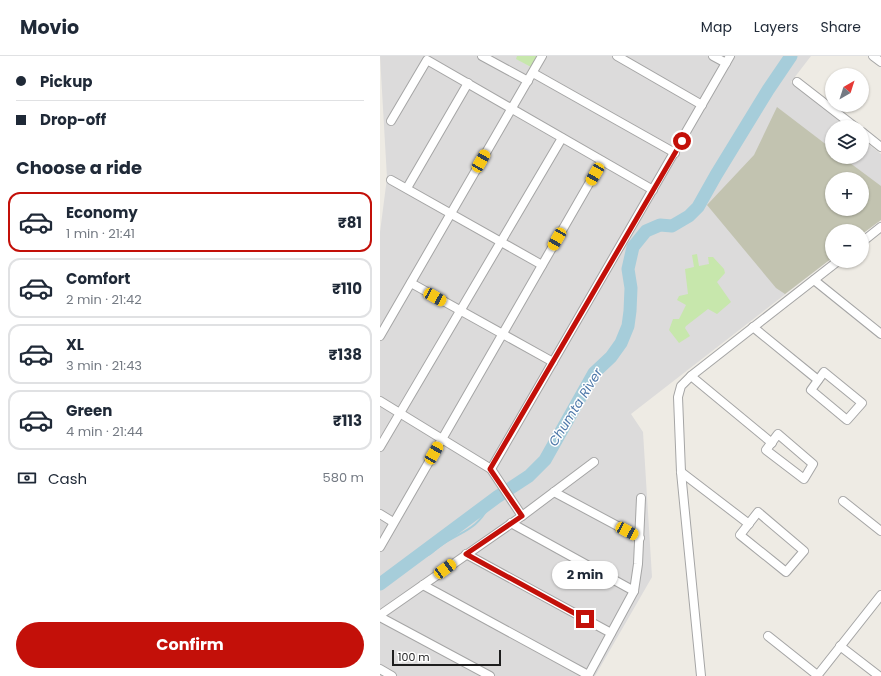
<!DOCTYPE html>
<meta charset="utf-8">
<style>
:root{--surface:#fff;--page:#f2f2f3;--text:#1f2937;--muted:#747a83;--line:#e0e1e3;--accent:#c31009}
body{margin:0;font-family:Poppins,sans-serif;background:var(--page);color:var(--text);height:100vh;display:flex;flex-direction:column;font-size:15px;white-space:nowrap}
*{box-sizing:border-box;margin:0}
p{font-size:13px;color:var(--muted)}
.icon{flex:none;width:22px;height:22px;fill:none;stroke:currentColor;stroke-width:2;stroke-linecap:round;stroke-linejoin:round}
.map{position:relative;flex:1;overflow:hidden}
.side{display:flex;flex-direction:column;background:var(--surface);width:380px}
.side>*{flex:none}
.hud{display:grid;align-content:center;height:88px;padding:0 16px;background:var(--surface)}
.needle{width:26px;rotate:39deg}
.tools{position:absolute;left:445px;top:12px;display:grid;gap:8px}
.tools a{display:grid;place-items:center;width:44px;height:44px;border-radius:50%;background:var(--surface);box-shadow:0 1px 3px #0004;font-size:20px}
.scale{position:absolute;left:12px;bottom:10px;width:109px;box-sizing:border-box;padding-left:4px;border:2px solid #1e1e1e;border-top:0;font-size:11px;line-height:14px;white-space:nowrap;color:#1e1e1e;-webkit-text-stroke:3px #fff;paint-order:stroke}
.end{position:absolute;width:18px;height:18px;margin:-9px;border:5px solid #c31009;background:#fff;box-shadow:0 0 0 2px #fff}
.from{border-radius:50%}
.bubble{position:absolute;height:28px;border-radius:14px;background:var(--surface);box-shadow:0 1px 3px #0004;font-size:13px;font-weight:700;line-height:28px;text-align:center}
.car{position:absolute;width:12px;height:24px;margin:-12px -6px;border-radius:5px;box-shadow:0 0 3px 1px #0007;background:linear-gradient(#f5c518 24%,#345 0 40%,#f5c518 0 76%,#345 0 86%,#f5c518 0)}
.hud b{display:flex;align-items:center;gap:14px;height:38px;font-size:15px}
.hud b+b{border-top:1px solid var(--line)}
.hud i{width:10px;height:10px;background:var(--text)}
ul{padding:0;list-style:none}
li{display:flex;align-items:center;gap:12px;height:60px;margin:0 8px 6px;padding:0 8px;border:2px solid var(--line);border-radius:12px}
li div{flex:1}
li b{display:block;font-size:15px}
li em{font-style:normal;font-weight:700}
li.active{border-color:var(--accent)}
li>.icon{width:36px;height:36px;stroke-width:1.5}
h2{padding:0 16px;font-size:18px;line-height:48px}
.pay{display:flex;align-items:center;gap:10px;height:44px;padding:0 16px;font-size:15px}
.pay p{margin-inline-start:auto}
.button{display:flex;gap:8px;margin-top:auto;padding:8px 16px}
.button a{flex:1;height:46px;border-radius:24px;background:var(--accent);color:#fff;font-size:16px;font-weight:700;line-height:46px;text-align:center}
header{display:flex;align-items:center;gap:24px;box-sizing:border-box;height:56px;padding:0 20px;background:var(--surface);border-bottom:1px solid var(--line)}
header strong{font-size:19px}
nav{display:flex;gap:22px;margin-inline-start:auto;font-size:14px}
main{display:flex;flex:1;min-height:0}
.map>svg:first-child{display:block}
.residential{fill:#dcdbdb;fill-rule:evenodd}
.construction{fill:#c2c3b0;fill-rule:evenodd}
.grass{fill:#c7e7ac}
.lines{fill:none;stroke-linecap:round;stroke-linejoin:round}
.stream{stroke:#a6cdda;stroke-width:2}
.river{stroke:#a6cdda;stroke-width:13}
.street-casing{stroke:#a5a5a5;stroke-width:10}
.street{stroke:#fff;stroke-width:8}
.route{stroke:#c31009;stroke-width:5}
.labels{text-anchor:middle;stroke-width:3;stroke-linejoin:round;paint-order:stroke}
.water-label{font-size:13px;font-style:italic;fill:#4e78a9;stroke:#fff}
</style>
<header>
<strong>Movio</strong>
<nav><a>Map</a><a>Layers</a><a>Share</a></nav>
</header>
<main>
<section class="side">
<div class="hud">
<b><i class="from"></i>Pickup</b>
<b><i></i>Drop-off</b>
</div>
<h2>Choose a ride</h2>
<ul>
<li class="active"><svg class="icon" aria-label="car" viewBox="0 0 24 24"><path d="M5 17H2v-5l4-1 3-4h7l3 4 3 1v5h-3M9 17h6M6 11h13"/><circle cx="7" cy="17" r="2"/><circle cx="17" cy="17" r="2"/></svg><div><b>Economy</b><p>1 min · 21:41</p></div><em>₹81</em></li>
<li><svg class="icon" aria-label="car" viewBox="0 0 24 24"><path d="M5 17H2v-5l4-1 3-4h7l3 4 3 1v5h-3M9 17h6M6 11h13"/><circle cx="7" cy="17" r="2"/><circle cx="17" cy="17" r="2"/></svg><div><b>Comfort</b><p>2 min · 21:42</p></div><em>₹110</em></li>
<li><svg class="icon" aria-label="car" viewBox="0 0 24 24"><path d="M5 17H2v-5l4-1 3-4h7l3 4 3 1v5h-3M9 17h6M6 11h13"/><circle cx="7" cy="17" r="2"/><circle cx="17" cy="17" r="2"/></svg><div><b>XL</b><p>3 min · 21:43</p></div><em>₹138</em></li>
<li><svg class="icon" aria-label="car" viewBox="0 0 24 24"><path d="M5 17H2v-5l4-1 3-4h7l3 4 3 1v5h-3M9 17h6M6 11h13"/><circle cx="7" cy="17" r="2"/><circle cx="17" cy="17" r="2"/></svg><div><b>Green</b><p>4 min · 21:44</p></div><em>₹113</em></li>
</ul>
<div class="pay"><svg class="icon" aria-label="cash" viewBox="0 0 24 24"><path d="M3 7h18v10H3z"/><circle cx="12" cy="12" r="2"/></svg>Cash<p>580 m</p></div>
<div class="button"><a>Confirm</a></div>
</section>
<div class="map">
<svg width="501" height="620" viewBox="0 0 501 620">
<rect width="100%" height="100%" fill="#eeebe4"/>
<path class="residential" d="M 0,0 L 431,0 L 411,26 L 467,71 L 452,71 L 452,101 L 482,101 L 482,83 L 501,98 L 501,164 L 482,178 L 482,175 L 452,175 L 452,202 L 251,358 L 263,376 L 272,521 L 215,620 L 0,620 L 0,176 L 7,122 ZM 452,123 L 482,123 L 482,153 L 452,153 Z"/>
<path class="construction" d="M 397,51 L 452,93 L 452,101 L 462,101 L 501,130 L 501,164 L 482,178 L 482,175 L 452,175 L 452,202 L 405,238 L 396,232 L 327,149 L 374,99 ZM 452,123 L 482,123 L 482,153 L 452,153 Z"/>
<g class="grass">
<path d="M 137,0 L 157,0 L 151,11 L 136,3 Z"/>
<path d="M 317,198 L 319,210 L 329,208 L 328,201 L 333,201 L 344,213 L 345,217 L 337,226 L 351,246 L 337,258 L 328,253 L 306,270 L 305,272 L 310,280 L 299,287 L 289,274 L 293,263 L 299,263 L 306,249 L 297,244 L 299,240 L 308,238 L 305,213 L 314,211 L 312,199 Z"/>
</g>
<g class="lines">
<path class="stream" d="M 36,500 C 48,503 51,496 60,490 C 81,475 97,475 110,448"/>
<path class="river" d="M 0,528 L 117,441 L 149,420 L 165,404 L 214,317 L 231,301 L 241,287 L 248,270 L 250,255 L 251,232 L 248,213 L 253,191 L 266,175 L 280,169 L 292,170 L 309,160 L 318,151 L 336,119 L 388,34 L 411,0"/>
<g class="street-casing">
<g id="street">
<path d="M 102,0 L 148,25"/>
<path d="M 237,0 L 322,49"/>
<path d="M 333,0 L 346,7"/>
<path d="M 493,0 L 501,6"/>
<path d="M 153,17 L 295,97"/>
<path d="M 417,26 L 475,71"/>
<path d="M 11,65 L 47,4 L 273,134"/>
<path d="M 482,76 L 501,91"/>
<path d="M 11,124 L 162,209"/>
<path d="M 27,132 L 88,27"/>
<path d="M 482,186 L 501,171"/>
<path d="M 434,224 L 501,278"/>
<path d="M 31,227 L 173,306"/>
<path d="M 373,271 L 438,324"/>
<path d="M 0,280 L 162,0"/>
<path d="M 444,316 L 482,347 L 467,364 L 431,334 Z"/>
<path d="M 311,320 L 392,387"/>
<path d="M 0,345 L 111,413 L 142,460"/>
<path d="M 398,378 L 433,408 L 424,423 L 386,394 Z"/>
<path d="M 0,391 L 182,82"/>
<path d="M 111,413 L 350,0"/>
<path d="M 301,416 L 369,468"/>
<path d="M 174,436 L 260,482"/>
<path d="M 463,445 L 501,475"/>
<path d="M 378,456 L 424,495 L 406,516 L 360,479 Z"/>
<path d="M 0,458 L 13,466"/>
<path d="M 131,467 L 254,535"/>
<path d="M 0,491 L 222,105"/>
<path d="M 86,498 L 231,577"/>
<path d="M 43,529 L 208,619"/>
<path d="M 0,559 L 142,460 L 214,406"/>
<path d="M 0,561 L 110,620"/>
<path d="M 388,580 L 437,619"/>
<path d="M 460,590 L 499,620"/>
<path d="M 0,613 L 12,620"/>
<path d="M 208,620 L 254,535 L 258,508 L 261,442"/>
<path d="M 321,620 L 301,416 L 298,341 L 301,330 L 311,320 L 458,205"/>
<path d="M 437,620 L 501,539"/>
</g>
</g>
<use href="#street" class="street"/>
</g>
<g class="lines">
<path class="route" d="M 205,563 L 86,498 L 142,460 L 110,413 L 302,85"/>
</g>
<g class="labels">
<g class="water-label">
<text transform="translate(195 351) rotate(-58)" y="5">Chumta River</text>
</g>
</g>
</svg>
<div class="tools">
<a><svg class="needle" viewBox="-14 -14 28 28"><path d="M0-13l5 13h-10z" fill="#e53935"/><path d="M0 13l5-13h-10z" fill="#747a83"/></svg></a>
<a><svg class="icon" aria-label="layers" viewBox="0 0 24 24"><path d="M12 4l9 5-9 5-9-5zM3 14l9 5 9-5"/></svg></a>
<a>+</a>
<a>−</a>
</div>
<div class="scale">100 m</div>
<i class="end from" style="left:302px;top:85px"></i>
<i class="end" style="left:205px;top:563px"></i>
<div class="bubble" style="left:172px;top:505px;width:66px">2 min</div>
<i class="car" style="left:101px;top:105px;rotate:30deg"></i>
<i class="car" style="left:215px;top:118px;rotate:210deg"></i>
<i class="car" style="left:177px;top:183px;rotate:210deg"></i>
<i class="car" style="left:55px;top:241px;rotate:119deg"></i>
<i class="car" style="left:54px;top:397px;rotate:30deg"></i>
<i class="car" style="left:247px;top:475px;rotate:118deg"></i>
<i class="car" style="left:65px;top:513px;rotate:54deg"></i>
</div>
</main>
